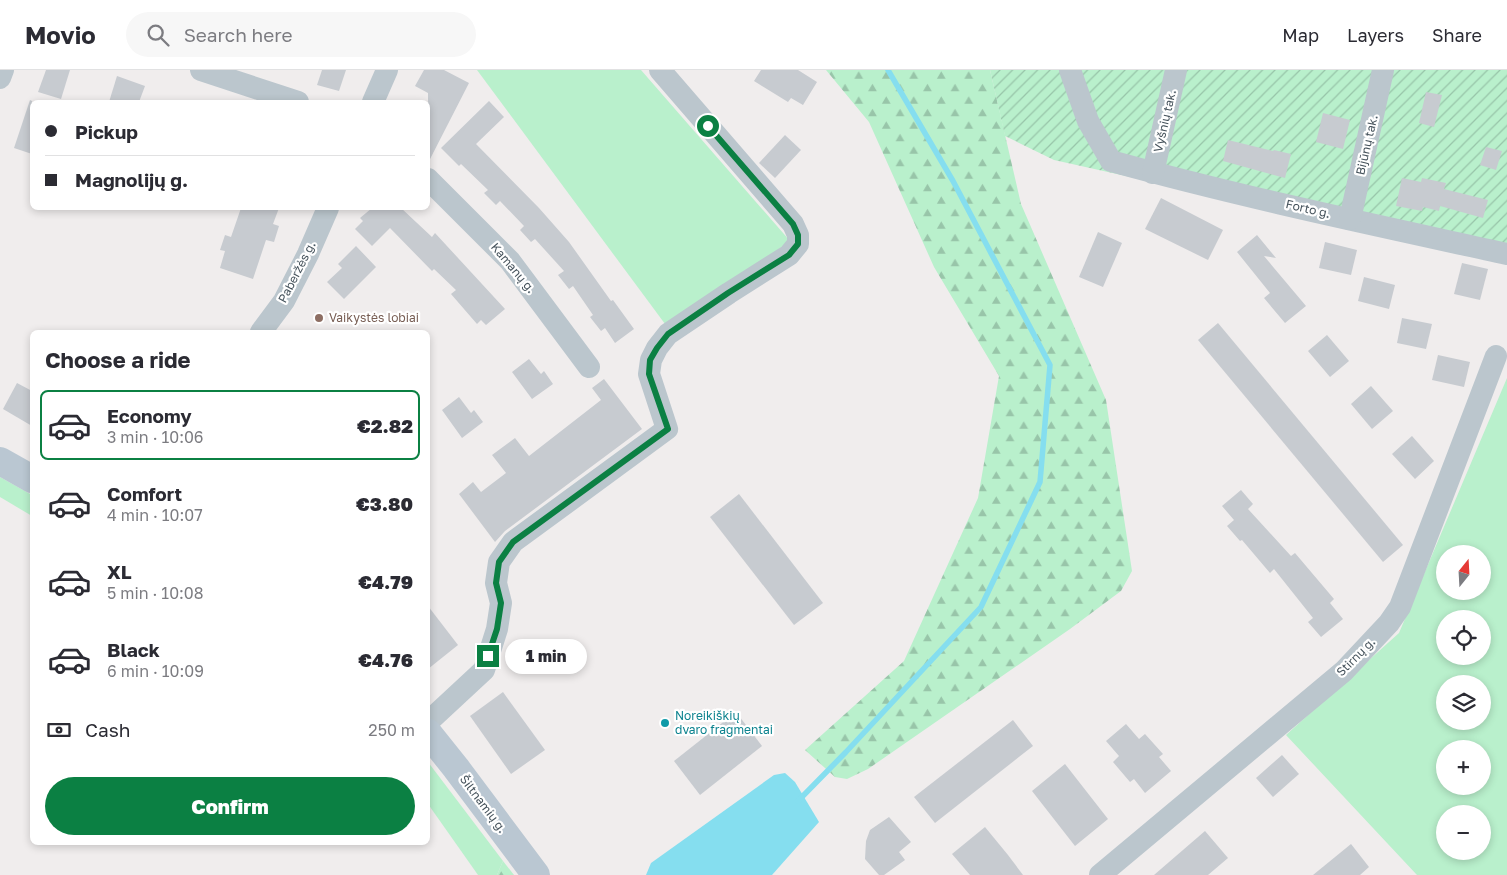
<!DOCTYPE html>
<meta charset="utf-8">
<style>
:root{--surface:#fff;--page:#f7f7f7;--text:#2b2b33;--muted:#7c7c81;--line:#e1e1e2;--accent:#0b8043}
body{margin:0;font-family:"Golos Text",sans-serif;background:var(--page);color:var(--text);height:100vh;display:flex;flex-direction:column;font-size:19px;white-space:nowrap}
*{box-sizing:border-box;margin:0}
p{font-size:16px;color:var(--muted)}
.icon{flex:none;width:28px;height:28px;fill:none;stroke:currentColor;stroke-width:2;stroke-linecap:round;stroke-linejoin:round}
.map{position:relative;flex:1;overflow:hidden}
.details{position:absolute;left:30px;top:260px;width:400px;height:515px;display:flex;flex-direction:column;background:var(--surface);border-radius:8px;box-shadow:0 2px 8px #0003}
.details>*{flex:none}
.top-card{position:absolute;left:30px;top:30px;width:400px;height:110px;border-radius:8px;box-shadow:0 2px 8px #0003;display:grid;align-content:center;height:110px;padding:0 15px;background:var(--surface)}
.needle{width:32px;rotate:18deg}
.controls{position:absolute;left:1436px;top:475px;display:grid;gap:10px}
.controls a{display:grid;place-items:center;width:55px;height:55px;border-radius:50%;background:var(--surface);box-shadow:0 2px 8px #0003;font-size:25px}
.end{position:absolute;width:22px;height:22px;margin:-11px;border:6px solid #0b8043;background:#fff;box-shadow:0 0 0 2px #fff}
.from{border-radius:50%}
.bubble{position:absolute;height:35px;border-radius:18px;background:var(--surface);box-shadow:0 2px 8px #0003;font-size:16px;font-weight:800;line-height:35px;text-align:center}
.top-card b{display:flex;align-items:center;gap:18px;height:48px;font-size:19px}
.top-card b+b{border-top:1px solid var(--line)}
.top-card i{width:12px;height:12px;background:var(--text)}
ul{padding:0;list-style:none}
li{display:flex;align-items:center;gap:15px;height:70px;margin:0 10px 8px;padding:0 5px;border:2px solid transparent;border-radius:8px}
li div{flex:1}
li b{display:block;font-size:19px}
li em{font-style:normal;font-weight:800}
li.on{border-color:var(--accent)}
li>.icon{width:45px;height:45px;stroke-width:1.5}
h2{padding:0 15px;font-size:22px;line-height:60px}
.pay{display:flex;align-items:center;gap:12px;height:55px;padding:0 15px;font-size:19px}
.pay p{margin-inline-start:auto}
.action{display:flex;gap:10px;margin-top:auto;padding:10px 15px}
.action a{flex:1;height:58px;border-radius:30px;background:var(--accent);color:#fff;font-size:20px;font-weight:800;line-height:58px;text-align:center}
header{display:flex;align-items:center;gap:30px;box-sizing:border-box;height:70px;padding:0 25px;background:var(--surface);border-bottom:1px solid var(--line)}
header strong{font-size:24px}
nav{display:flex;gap:28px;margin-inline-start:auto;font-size:18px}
.search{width:350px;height:45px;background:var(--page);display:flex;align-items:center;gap:12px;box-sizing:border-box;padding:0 18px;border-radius:28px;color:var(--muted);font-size:19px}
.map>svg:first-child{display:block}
.grass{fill:#b9f0cc;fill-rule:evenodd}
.forest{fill:url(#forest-firs)}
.garden{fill:url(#garden-furrows)}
.water{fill:#85deef}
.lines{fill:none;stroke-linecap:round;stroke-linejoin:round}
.stream{stroke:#85deef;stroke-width:5.5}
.building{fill:#c7cbd0}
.street{stroke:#bbc6cd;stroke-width:22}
.secondary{stroke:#bac7d2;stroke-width:28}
.route{stroke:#0b8043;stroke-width:6}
.education-dot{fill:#8d6e63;stroke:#fff;stroke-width:2}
.culture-dot{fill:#0f9aa8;stroke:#fff;stroke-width:2}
.labels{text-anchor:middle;stroke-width:4.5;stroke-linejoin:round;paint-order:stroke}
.street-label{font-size:12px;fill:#45525b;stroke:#fff}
.education-label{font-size:12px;fill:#785e54;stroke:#fff;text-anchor:start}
.culture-label{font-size:12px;fill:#0d838f;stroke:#fff;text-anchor:start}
</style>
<header>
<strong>Movio</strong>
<div class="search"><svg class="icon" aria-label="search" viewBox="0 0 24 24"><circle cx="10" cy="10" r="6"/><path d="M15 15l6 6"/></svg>Search here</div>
<nav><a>Map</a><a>Layers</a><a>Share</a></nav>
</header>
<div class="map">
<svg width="1507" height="805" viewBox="0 0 1507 805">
<defs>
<pattern id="forest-firs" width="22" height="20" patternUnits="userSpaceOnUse" patternTransform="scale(1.25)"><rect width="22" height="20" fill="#b9f0cc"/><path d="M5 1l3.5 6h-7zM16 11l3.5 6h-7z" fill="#98c5a9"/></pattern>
<pattern id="garden-furrows" width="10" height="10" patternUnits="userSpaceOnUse" patternTransform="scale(1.25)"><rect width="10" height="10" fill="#b9f0cc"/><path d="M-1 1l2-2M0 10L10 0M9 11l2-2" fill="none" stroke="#98c5a9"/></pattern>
</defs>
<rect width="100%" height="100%" fill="#f0eded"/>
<g class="grass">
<path d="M 477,0 L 641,0 L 790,171 L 668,258 Z"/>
<path d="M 1507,308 L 1507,805 L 1417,805 L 1286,665 L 1399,563 ZM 1445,484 L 1482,484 L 1482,521 L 1445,521 ZM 1445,549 L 1482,549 L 1482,586 L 1445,586 ZM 1445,614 L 1482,614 L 1482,651 L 1445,651 ZM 1445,679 L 1482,679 L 1482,716 L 1445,716 ZM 1445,744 L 1482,744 L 1482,781 L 1445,781 Z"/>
<path d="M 0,407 L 32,425 L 32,446 L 0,427 Z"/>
<path d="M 428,692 L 503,791 L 497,805 L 478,805 L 428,734 Z"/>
</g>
<g class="forest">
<path d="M 826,0 L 990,0 L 1021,134 L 1106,330 L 1132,501 L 1121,521 L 1070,559 L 868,699 L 847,709 L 835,707 L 805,680 L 904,591 L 978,428 L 999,306 L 934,197 L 869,52 Z"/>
<path d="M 503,791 L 514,805 L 497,805 Z"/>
</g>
<path class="garden" d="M 990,0 L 1507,0 L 1507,191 L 1054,90 L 1005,66 Z"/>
<path class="water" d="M 785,703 L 795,712 L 819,752 L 772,805 L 646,805 L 651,793 L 774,705 Z"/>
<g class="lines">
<path class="stream" d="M 798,731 L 846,682 L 981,537 L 1040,412 L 1050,295 L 953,111 L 888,0"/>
</g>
<g class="building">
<path d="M 46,0 L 70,0 L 61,29 L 38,22 Z"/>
<path d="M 322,0 L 346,0 L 339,21 L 317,15 Z"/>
<path d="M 424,0 L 444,0 L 469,13 L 428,93 L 428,23 L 415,16 Z"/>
<path d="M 761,0 L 798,0 L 817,12 L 803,35 L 791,28 L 788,32 L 754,11 Z"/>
<path d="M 117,6 L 145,16 L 139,32 L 109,32 Z"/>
<path d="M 1426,22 L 1442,25 L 1434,57 L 1419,53 Z"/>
<path d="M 30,30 L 32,31 L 32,84 L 14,78 Z"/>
<path d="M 489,31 L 504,47 L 476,74 L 539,138 L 569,172 L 611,231 L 613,230 L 634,259 L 615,273 L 605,258 L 601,261 L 590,247 L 593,245 L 573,216 L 569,219 L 558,205 L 564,201 L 535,169 L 531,172 L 520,160 L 524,156 L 500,131 L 496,135 L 484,123 L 488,120 L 461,94 L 459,96 L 441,78 Z"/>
<path d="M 1323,43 L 1350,50 L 1343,79 L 1316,72 Z"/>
<path d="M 785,65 L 801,80 L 775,108 L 759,93 Z"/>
<path d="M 1228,70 L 1273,81 L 1274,80 L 1291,84 L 1285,108 L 1223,91 Z"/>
<path d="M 1486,77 L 1502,81 L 1496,100 L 1480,95 Z"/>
<path d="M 1402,108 L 1421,112 L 1422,108 L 1446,113 L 1444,119 L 1488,130 L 1483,148 L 1440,136 L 1439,141 L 1423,137 L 1422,141 L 1396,136 Z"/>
<path d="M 1161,128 L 1223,160 L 1208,190 L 1145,159 Z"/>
<path d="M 241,138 L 279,138 L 273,154 L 279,156 L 274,172 L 266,170 L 253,209 L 220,198 L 225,181 L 220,180 L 225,165 L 231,167 Z"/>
<path d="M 372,138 L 401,138 L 432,167 L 435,163 L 505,239 L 486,255 L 481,250 L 477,254 L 451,224 L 456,220 L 434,199 L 432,201 L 390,158 L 372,176 L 355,159 L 363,151 L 360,148 Z"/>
<path d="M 1098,162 L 1122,173 L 1103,217 L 1079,207 Z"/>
<path d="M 1257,165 L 1276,188 L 1264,186 L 1306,236 L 1285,253 L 1264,228 L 1270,223 L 1237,182 Z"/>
<path d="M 1325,172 L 1357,180 L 1351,205 L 1319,198 Z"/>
<path d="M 356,176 L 376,197 L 344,229 L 327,212 L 342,198 L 338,194 Z"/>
<path d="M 1462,193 L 1488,199 L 1480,230 L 1454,224 Z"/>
<path d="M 1364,207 L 1395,215 L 1389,239 L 1358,231 Z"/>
<path d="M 1402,248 L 1432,254 L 1426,279 L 1397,273 Z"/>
<path d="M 1218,253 L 1403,475 L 1383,492 L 1198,270 Z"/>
<path d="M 1327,265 L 1349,291 L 1330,307 L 1308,281 Z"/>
<path d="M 1438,285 L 1470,292 L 1464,317 L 1432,310 Z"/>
<path d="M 529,289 L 541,304 L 544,301 L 553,314 L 532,329 L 512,302 Z"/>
<path d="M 604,309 L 642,359 L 505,461 L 495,472 L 459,424 L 473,412 L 481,422 L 506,403 L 492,385 L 515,368 L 529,386 L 601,330 L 592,318 Z"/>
<path d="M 17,313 L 32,321 L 32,356 L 3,339 Z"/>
<path d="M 1371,316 L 1393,341 L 1372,359 L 1351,334 Z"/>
<path d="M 459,327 L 471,343 L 474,340 L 483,352 L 462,368 L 442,340 Z"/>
<path d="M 1412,366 L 1434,391 L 1415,409 L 1392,384 Z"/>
<path d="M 1241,420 L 1253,434 L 1248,439 L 1291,486 L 1295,483 L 1334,529 L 1330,533 L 1343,549 L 1321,567 L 1308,552 L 1313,548 L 1274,499 L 1270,503 L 1242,470 L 1240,471 L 1227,456 L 1234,450 L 1222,436 Z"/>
<path d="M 739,424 L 823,533 L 794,555 L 710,447 Z"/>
<path d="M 428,536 L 458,575 L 428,599 Z"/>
<path d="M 503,622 L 545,680 L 511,704 L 470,646 Z"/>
<path d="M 736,642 L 762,676 L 700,725 L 674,691 Z"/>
<path d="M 1013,650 L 1033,676 L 935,753 L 914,727 Z"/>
<path d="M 1126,654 L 1139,669 L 1145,664 L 1163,684 L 1159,687 L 1171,701 L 1145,723 L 1134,709 L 1130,712 L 1113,692 L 1119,686 L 1106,671 Z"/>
<path d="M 1282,685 L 1299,704 L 1273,727 L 1256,708 Z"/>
<path d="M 1065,694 L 1108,749 L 1075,776 L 1032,721 Z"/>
<path d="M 889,747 L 911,772 L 899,782 L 905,790 L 884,805 L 879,805 L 865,789 L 866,771 L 870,760 Z"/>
<path d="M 985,757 L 1008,785 L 1023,805 L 970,805 L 952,784 Z"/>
<path d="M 1205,761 L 1228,788 L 1208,805 L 1154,805 Z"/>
<path d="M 1351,774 L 1369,797 L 1360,805 L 1313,805 Z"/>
</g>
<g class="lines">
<g class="street">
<path d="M 201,0 L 298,32"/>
<path d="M 1070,0 L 1088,51 L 1111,91 C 1241,127 1375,155 1507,184"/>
<path d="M 0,8 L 3,0"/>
<path d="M 373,32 L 387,0"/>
<path d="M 1153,103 L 1176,0"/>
<path d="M 428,109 L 510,191 L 589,297"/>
<path d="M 1350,149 L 1383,0"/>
<path d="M 261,262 L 284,231 L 308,184 L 328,138"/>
<path d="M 428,652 L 484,600 L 497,559 L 501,533 L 496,513 L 499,492 L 513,472 L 667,359 L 649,304 L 651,290 L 657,278 L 668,264 L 729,223 L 789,185 L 798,174 L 798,165 L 793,154 L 660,0"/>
<path d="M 1100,805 L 1344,601 L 1389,553 L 1400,537 L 1496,286"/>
</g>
<g class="secondary">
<path d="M 0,391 L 32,409"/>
<path d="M 428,663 L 456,698 L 536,805"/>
</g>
</g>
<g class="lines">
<path class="route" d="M 488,586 L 497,559 L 501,533 L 496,513 L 499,492 L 513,472 L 668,359 L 649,304 L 650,290 L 657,278 L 668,264 L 728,223 L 789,185 L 798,174 L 798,165 L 793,154 L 708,56"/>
</g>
<circle class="education-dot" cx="319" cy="248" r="5"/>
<circle class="culture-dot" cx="665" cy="653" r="5"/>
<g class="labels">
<g class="street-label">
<text transform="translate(1165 51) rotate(-77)" y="4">Vyšnių tak.</text>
<text transform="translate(1367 75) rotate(-77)" y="4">Bijūnų tak.</text>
<text transform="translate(1308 139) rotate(13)" y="4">Forto g.</text>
<text transform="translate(513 198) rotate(50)" y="4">Kamanų g.</text>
<text transform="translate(297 202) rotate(-63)" y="4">Paberžės g.</text>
<text transform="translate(1356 587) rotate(-45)" y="4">Stirnų g.</text>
<text transform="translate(483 734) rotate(53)" y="4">Šiltnamių g.</text>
</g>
<g class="education-label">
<text x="329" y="252">Vaikystės lobiai</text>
</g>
<g class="culture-label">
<text x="675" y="650">Noreikiškių<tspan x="675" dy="14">dvaro fragmentai</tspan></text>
</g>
</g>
</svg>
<div class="controls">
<a><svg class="needle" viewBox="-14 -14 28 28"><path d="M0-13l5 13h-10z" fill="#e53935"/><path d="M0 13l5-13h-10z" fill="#7c7c81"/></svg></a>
<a><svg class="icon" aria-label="locate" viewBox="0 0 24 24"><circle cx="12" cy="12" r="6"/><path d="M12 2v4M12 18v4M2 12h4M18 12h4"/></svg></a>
<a><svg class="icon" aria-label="layers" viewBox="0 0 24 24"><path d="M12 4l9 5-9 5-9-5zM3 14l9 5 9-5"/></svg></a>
<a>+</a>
<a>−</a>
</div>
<i class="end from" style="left:708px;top:56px"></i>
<i class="end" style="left:488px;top:586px"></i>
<div class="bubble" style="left:505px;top:569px;width:82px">1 min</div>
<div class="top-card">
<b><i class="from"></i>Pickup</b>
<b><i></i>Magnolijų g.</b>
</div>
<section class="details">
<h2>Choose a ride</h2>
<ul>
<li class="on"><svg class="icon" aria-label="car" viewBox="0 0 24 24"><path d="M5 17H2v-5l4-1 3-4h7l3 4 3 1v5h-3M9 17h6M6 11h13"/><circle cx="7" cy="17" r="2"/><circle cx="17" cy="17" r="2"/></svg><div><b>Economy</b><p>3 min · 10:06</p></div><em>€2.82</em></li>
<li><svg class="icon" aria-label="car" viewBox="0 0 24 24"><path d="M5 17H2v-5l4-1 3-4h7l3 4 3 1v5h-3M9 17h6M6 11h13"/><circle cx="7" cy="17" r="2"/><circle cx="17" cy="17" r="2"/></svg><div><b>Comfort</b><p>4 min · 10:07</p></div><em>€3.80</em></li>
<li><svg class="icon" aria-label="car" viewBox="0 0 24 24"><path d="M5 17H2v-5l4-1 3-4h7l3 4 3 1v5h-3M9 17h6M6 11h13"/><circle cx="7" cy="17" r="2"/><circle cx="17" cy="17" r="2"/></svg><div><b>XL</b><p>5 min · 10:08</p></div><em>€4.79</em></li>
<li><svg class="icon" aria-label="car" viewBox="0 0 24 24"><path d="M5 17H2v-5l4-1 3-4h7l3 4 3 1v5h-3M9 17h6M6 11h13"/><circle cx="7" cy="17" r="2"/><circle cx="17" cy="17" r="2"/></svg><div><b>Black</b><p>6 min · 10:09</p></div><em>€4.76</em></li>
</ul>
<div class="pay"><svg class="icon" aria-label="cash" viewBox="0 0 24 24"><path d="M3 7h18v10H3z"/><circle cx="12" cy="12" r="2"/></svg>Cash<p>250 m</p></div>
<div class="action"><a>Confirm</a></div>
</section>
</div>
